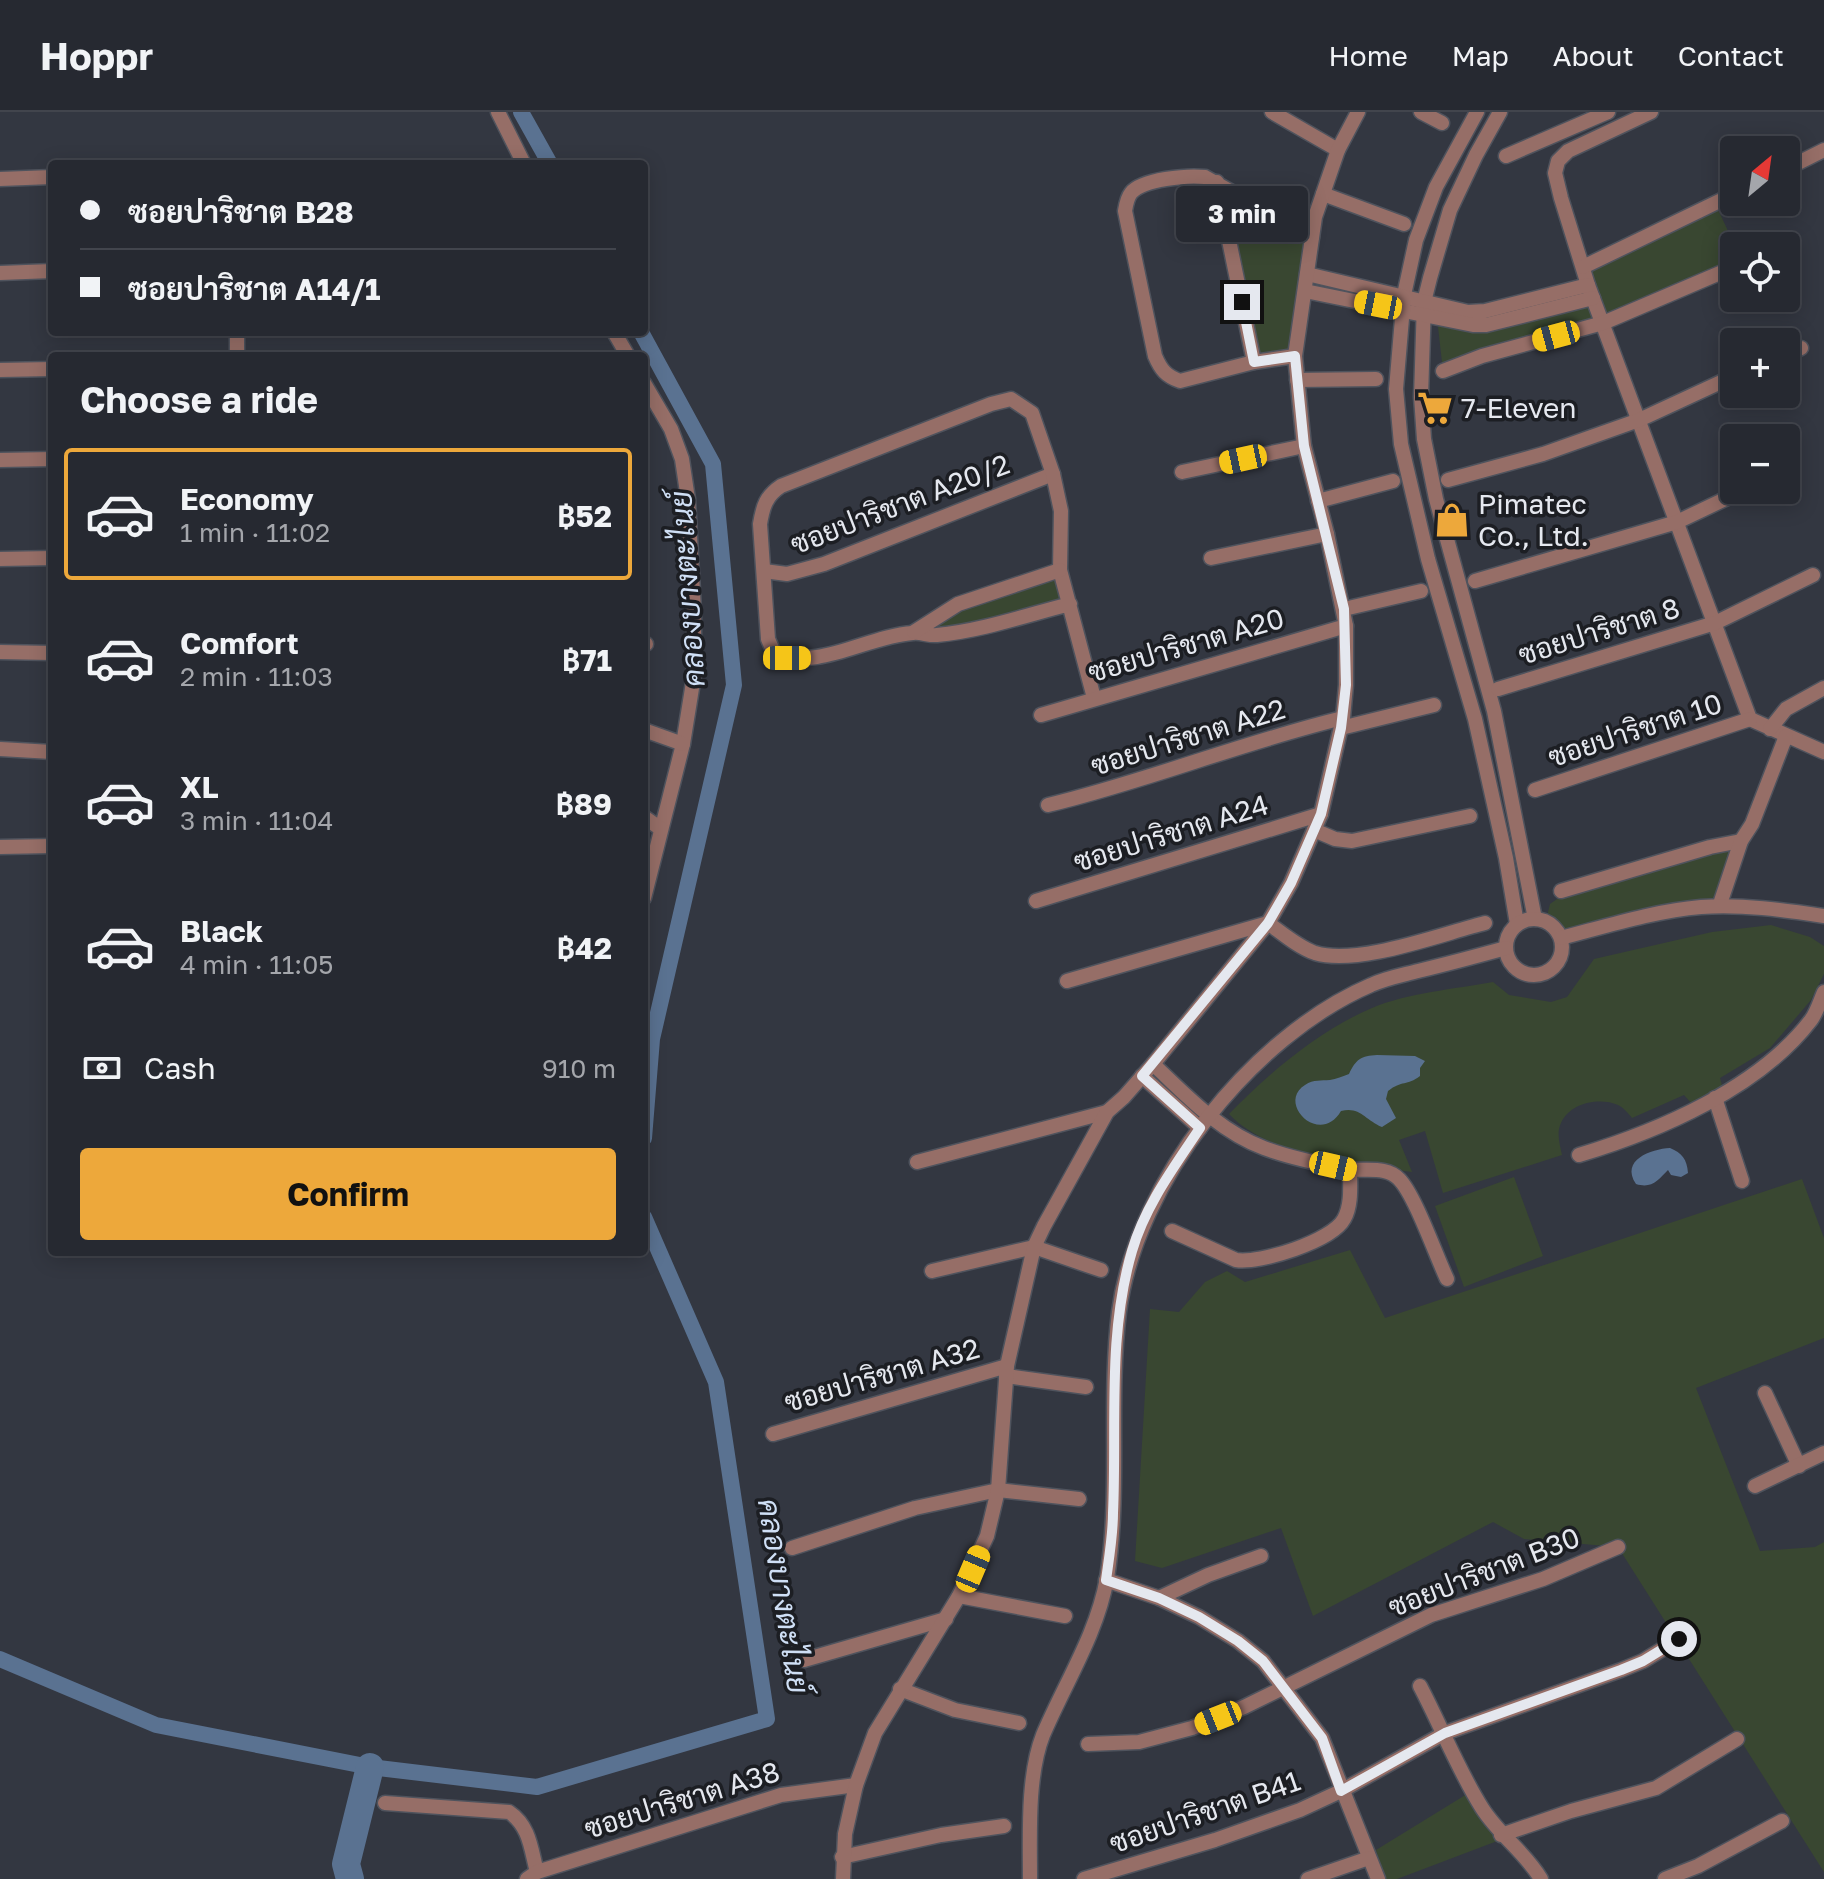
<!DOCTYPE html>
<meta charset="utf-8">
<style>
:root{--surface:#262931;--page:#32353d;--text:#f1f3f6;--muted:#a4a6ab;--line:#42454d;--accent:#eda83b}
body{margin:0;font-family:"Golos Text",Sarabun,sans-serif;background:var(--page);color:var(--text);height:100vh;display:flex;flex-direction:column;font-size:30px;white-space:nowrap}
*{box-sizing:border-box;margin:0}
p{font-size:26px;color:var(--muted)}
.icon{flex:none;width:44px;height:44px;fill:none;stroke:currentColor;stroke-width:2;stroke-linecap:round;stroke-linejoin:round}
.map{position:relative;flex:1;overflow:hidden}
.sheet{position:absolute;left:48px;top:240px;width:600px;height:904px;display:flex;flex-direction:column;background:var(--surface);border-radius:8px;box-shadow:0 4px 20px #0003,0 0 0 2px var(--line)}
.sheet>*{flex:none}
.guide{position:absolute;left:48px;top:48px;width:600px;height:176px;border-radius:8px;box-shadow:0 4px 20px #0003,0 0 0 2px var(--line);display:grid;align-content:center;height:176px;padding:0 32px;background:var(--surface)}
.needle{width:52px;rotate:29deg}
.controls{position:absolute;left:1720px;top:24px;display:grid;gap:16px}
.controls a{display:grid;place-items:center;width:80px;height:80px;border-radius:8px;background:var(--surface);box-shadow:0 4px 20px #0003,0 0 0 2px var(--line);font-size:40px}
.end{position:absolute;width:36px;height:36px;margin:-18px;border:10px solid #e5e8ef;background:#111;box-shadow:0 0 0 4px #111}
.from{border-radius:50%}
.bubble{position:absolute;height:56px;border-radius:8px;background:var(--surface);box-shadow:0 4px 20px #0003,0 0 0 2px var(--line);font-size:26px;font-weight:700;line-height:56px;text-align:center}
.car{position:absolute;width:24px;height:48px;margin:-24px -12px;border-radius:10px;box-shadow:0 0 6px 2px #0007;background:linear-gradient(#f5c518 24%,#345 0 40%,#f5c518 0 76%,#345 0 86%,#f5c518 0)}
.guide b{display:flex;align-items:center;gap:28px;height:76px;font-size:30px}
.guide b+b{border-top:2px solid var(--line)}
.guide i{width:20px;height:20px;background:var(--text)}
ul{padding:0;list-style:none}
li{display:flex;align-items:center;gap:24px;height:132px;margin:0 16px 12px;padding:0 16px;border:4px solid transparent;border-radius:8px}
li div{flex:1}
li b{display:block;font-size:30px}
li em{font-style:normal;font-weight:700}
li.active{border-color:var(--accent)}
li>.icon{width:72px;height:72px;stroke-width:1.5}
h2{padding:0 32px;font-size:36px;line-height:96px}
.pay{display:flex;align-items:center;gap:20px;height:88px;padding:0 32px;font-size:30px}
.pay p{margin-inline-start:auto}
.action{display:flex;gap:16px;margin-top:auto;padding:16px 32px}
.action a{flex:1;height:92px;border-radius:8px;background:var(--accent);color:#111;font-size:32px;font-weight:700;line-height:92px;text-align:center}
header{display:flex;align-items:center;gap:48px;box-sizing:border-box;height:112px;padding:0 40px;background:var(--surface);border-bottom:2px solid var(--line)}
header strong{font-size:38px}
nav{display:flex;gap:44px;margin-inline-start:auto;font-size:28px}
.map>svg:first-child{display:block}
.green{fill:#394731}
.water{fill:#5a7291}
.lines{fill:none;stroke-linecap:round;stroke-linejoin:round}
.canal{stroke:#5a7291;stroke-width:16}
.river{stroke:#5a7291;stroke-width:28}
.minor-casing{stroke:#4f535d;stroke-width:17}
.minor{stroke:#966e67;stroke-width:14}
.route{stroke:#e5e8ef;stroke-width:10}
.labels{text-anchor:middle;stroke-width:7;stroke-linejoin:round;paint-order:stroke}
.poi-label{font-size:28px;fill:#e5e8ef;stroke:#1c1e23;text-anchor:start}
.street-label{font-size:28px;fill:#e5e8ef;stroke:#1c1e23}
.water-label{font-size:30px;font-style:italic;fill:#cfdff5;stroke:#1c1e23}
</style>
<header>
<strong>Hoppr</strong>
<nav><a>Home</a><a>Map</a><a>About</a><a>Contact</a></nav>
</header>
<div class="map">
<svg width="1824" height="1767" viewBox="0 0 1824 1767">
<rect width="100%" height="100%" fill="#333741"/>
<g class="green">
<path d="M 1217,70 L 1312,125 L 1295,244 L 1254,250 Z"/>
<path d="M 1715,91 L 1735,134 L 1734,155 L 1603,211 L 1443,259 L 1437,206 L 1593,186 L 1583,155 Z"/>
<path d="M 1060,458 L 1070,492 L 962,519 L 914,520 L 933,505 Z"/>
<path d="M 1735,734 L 1721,789 L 1563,821 L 1559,813 L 1547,804 L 1550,792 L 1560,785 Z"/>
<path d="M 1771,813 L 1810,825 L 1824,834 L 1824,862 L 1811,888 L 1770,936 L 1720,966 L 1723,977 L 1693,993 L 1684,983 L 1632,1006 C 1628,1001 1623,995 1618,993 C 1599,985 1570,991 1561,1011 C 1556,1021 1560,1033 1562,1043 L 1443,1081 L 1425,1019 L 1399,1028 L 1412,1060 C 1357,1053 1268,1044 1229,1002 C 1269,961 1318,919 1372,896 C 1407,881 1455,877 1493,870 L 1509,883 L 1551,890 L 1567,885 L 1594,847 L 1712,820 Z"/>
<path d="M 1514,1065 L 1543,1144 L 1464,1175 L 1435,1094 Z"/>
<path d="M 1802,1067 L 1824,1126 L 1824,1226 L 1696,1276 L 1760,1439 L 1815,1435 L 1824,1430 L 1824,1760 L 1618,1435 L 1524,1427 L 1493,1410 L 1313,1504 L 1281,1416 L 1162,1456 L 1135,1449 L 1150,1197 L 1179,1200 L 1205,1170 L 1227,1159 L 1245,1170 L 1350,1138 L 1385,1206 Z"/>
<path d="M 1467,1682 L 1500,1728 L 1397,1767 L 1385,1767 L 1376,1738 Z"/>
</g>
<g class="water">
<path d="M 1377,943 L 1415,944 L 1425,949 L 1420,956 L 1420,964 C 1407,974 1402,968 1388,979 L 1386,987 L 1396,1006 L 1382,1015 C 1365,1008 1360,994 1341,999 C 1320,1035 1276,991 1305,973 C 1314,967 1321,969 1330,968 C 1336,967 1343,964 1349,962 C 1356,947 1361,944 1377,943 Z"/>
<path d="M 1670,1036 C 1682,1041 1687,1047 1688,1061 L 1681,1065 L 1671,1063 L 1668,1058 C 1658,1068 1652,1077 1636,1072 C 1620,1048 1651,1037 1670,1036 Z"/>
</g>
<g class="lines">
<g class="canal">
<path d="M 521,0 L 550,52"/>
<path d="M 641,220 L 713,352 L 734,573 L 652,927 L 644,1026"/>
<path d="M 0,1547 L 156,1613 L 370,1655 L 537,1675 L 767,1607 L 716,1270 L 644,1105"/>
</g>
<path class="river" d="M 350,1767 L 346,1752 L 370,1655"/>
<g class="minor-casing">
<g id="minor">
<path d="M 498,0 L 524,52"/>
<path d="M 1272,0 L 1338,38"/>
<path d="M 1421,0 L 1442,11"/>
<path d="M 1477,0 L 1436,75 L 1416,128 L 1404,183 L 1396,277 L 1401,332 L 1428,447 L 1475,607 L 1506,746 L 1517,812"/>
<path d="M 1500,0 L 1476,43 L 1450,98 L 1430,166 L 1424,190 L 1421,285 L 1424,327 L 1436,387 L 1494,599 L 1535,807"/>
<path d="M 1651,0 L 1568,39 L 1558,49 L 1555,61 L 1561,86 L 1588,173 L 1750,607 L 1824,640"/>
<path d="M 1506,44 L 1608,0"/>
<path d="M 1786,57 L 1824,38"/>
<path d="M 0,67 L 52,65"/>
<path d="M 1217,70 L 1254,250"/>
<path d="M 1323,82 L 1404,112"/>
<path d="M 1583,155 L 1734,82"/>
<path d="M 0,161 L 52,159"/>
<path d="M 1307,162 L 1468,200 L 1485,199 L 1588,173"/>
<path d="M 1305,179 L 1473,213 L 1486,213 L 1593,186"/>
<path d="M 237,220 L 237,244"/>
<path d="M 614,220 L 628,244"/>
<path d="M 1786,242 L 1801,236"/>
<path d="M 1295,244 L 1254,250 L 1180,269 C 1166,264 1161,258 1155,244 L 1125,99 C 1126,93 1127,86 1131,81 C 1142,67 1188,63 1205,65 L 1312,125"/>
<path d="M 0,258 L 52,257"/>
<path d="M 1443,259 L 1482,244 L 1603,211 L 1734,155"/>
<path d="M 1297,268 L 1376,267"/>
<path d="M 644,271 L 671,317 L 682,347 L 688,387 L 694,499 L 694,564 L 683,632 L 644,786"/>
<path d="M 0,348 L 52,347"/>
<path d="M 1182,360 L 1304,334"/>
<path d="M 1448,368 L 1543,342 L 1639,308 L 1734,264"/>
<path d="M 1318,389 L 1393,369"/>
<path d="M 1211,446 L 1327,422"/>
<path d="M 0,447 L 52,446"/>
<path d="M 764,459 L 787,462 L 824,452 L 1053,362"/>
<path d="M 1475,469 L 1677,410 L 1744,378"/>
<path d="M 1070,492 C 1027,503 981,519 937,523 C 929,524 921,520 913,521 C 867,524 819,559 774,541 L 768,527 L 760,412 C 763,394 766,384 781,374 L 991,292 L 1011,287 L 1032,301 L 1053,362 L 1061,399 L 1060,458 L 1094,586"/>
<path d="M 1344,497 L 1421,479"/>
<path d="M 914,520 L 958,492 L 1060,458"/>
<path d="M 644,532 L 646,532"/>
<path d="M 0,540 L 52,541"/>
<path d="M 1498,577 L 1715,511 L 1813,463"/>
<path d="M 1041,603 L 1346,514"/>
<path d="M 1341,616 L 1434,593"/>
<path d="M 1770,617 L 1786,597 L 1824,576"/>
<path d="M 644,618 L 683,632"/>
<path d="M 0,637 L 52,640"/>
<path d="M 1535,678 L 1750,607"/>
<path d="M 1048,693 C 1148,669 1243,630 1343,606"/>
<path d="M 644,705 L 661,717"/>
<path d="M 1314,718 L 1335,727 L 1352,729 L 1470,704"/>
<path d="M 0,735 L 52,734"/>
<path d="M 1561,779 L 1710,735 L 1741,729"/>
<path d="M 1036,789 L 1321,702"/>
<path d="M 1721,789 L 1741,729 L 1752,712 L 1786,624"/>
<circle cx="1534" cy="835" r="28"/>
<path d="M 1561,826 C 1607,814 1654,799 1701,795 C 1742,792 1783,798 1824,804"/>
<path d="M 1067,869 L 1268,811 C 1282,821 1298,835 1315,841 C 1358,854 1441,822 1485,811"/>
<path d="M 1153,952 C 1187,984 1219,1019 1264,1036 C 1290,1046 1320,1052 1347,1057 C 1364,1060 1386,1053 1399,1067 C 1415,1083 1436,1144 1447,1167"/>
<path d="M 1142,964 L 1200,1016"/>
<path d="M 1715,986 L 1742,1069"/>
<path d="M 1579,1043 C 1659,1019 1759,976 1811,908 C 1817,900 1820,889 1824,880"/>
<path d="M 917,1050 L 1107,1000"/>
<path d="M 1172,1119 L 1236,1148 C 1260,1152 1332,1129 1344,1107 C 1352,1093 1350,1073 1350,1058"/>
<path d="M 932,1159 L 1034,1135 L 1101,1158"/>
<path d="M 1006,1264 L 1086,1275"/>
<path d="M 1765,1281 L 1799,1354"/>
<path d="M 773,1322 L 1007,1254"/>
<path d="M 1755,1374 L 1824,1341"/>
<path d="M 792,1436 L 915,1396 L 998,1378 L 1079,1387"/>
<path d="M 1106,1468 L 1159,1486 L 1199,1505 L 1238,1529 L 1263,1549 L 1322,1626 L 1378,1767"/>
<path d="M 959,1484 L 1065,1504"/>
<path d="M 1159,1486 L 1208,1463 L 1261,1444"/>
<path d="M 804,1548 L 946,1507"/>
<path d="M 1420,1574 C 1441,1614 1458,1658 1482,1696 C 1499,1723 1525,1740 1541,1767"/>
<path d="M 900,1577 L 955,1598 L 1019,1611"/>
<path d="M 1088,1632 L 1139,1630 L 1192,1616 L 1244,1595 L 1431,1503 L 1543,1467 L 1618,1435"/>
<path d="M 385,1691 L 509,1700 C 530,1714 531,1738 537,1760"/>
<path d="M 1501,1723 L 1571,1699 L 1656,1676 L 1737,1627"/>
<path d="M 842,1745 L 941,1723 L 1004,1714"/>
<path d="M 527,1767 L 537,1760 L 781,1683 L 856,1673"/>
<path d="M 843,1767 L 845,1722 L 856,1673 L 875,1621 L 959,1484 L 987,1424 L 998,1378 L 1007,1254 L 1034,1135 L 1044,1114 L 1107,1000 L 1124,985 L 1153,952 L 1268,811 L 1291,771 L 1321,702 L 1343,606 L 1346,573 L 1346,514 L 1327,422 L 1304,334 L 1295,244 L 1315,105 L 1338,38 L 1358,0"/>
<path d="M 1030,1767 C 1030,1723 1027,1664 1043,1623 C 1065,1571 1097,1522 1107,1466 C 1121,1378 1108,1289 1119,1200 C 1136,1070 1252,924 1371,873 C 1386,866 1403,863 1418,859 C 1447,852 1477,844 1506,836"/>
<path d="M 1084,1767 L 1215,1728 L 1300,1698 L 1341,1679 L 1445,1621 L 1621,1558 L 1643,1549 L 1679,1527"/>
<path d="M 1308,1767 L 1369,1746"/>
<path d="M 1665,1767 L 1698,1754 L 1782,1709"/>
</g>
</g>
<use href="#minor" class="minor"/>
</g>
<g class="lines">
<path class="route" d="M 1242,190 L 1254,250 L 1295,244 L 1304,334 L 1344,497 L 1346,573 L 1341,616 L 1321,702 L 1291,771 L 1268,811 L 1142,964 L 1200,1016 C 1174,1055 1145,1094 1132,1139 C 1107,1224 1117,1314 1113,1401 C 1113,1423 1109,1446 1106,1468 L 1159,1486 L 1199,1505 L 1238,1529 L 1263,1549 L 1322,1626 L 1341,1679 L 1445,1621 L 1621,1558 L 1643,1549 L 1679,1527"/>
</g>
<defs>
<g id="supermarket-bare" transform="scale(2.76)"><path d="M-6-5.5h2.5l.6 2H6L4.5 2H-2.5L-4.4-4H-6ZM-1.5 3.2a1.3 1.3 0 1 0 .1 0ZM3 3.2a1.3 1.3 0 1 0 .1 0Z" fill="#eda83b" stroke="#1c1e23" stroke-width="2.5" paint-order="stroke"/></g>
<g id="shop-bare" transform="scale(2.76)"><path d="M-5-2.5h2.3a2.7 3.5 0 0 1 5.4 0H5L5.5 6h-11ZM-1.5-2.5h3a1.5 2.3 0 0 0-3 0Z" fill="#eda83b" stroke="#1c1e23" stroke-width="2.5" paint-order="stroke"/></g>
</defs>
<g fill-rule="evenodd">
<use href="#supermarket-bare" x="1435" y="296"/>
<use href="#shop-bare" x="1452" y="408"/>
</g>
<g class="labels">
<g class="poi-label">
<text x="1461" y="306">7-Eleven</text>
<text x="1478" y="402">Pimatec<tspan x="1478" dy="32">Co., Ltd.</tspan></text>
</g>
<g class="street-label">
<text transform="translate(900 392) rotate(-21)" y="10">ซอยปาริชาต A20/2</text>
<text transform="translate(1599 519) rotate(-17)" y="10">ซอยปาริชาต 8</text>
<text transform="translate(1186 533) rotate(-16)" y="10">ซอยปาริชาต A20</text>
<text transform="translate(1635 618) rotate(-18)" y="10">ซอยปาริชาต 10</text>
<text transform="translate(1188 625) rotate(-17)" y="10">ซอยปาริชาต A22</text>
<text transform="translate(1171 721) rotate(-17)" y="10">ซอยปาริชาต A24</text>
<text transform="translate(882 1263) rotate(-16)" y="10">ซอยปาริชาต A32</text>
<text transform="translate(1484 1460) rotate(-21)" y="10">ซอยปาริชาต B30</text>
<text transform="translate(682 1688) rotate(-17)" y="10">ซอยปาริชาต A38</text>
<text transform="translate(1205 1700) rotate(-19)" y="10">ซอยปาริชาต B41</text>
</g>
<g class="water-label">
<text transform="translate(688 477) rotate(-94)" y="10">คลองบางตะไนย์</text>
<text transform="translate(783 1484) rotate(81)" y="10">คลองบางตะไนย์</text>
</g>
</g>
</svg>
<div class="controls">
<a><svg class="needle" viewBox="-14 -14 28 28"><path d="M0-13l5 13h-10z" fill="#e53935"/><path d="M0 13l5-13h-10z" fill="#a4a6ab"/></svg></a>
<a><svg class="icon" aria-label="locate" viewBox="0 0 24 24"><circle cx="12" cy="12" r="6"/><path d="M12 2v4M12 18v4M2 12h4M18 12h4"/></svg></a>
<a>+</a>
<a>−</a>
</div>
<i class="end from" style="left:1679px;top:1527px"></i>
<i class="end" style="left:1242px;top:190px"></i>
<div class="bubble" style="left:1176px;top:74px;width:132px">3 min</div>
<i class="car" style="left:1378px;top:193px;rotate:281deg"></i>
<i class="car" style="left:1556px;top:224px;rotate:255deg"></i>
<i class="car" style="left:1243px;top:347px;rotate:258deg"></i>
<i class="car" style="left:787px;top:546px;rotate:90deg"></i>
<i class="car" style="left:1333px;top:1054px;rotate:103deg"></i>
<i class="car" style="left:973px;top:1457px;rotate:23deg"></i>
<i class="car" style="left:1218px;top:1606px;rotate:248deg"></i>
<div class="guide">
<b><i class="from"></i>ซอยปาริชาต B28</b>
<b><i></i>ซอยปาริชาต A14/1</b>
</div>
<section class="sheet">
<h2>Choose a ride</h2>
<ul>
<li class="active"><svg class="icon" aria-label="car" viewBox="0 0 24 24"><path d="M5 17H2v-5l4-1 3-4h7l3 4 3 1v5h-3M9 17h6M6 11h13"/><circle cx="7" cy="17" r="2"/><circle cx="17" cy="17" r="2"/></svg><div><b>Economy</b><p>1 min · 11:02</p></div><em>฿52</em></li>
<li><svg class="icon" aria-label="car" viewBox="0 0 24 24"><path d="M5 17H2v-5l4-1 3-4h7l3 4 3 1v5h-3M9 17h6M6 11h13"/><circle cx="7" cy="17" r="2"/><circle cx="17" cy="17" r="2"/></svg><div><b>Comfort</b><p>2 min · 11:03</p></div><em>฿71</em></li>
<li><svg class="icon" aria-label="car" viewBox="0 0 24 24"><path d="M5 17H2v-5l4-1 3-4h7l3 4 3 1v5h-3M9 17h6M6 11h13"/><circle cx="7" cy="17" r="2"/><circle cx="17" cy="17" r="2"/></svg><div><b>XL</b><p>3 min · 11:04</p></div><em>฿89</em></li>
<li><svg class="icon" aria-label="car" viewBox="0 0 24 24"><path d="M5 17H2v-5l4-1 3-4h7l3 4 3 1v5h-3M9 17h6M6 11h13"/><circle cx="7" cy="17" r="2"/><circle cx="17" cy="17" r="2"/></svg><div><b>Black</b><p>4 min · 11:05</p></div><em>฿42</em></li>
</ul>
<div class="pay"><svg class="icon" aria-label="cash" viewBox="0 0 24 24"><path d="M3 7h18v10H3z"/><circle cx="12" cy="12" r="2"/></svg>Cash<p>910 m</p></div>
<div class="action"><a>Confirm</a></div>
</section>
</div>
